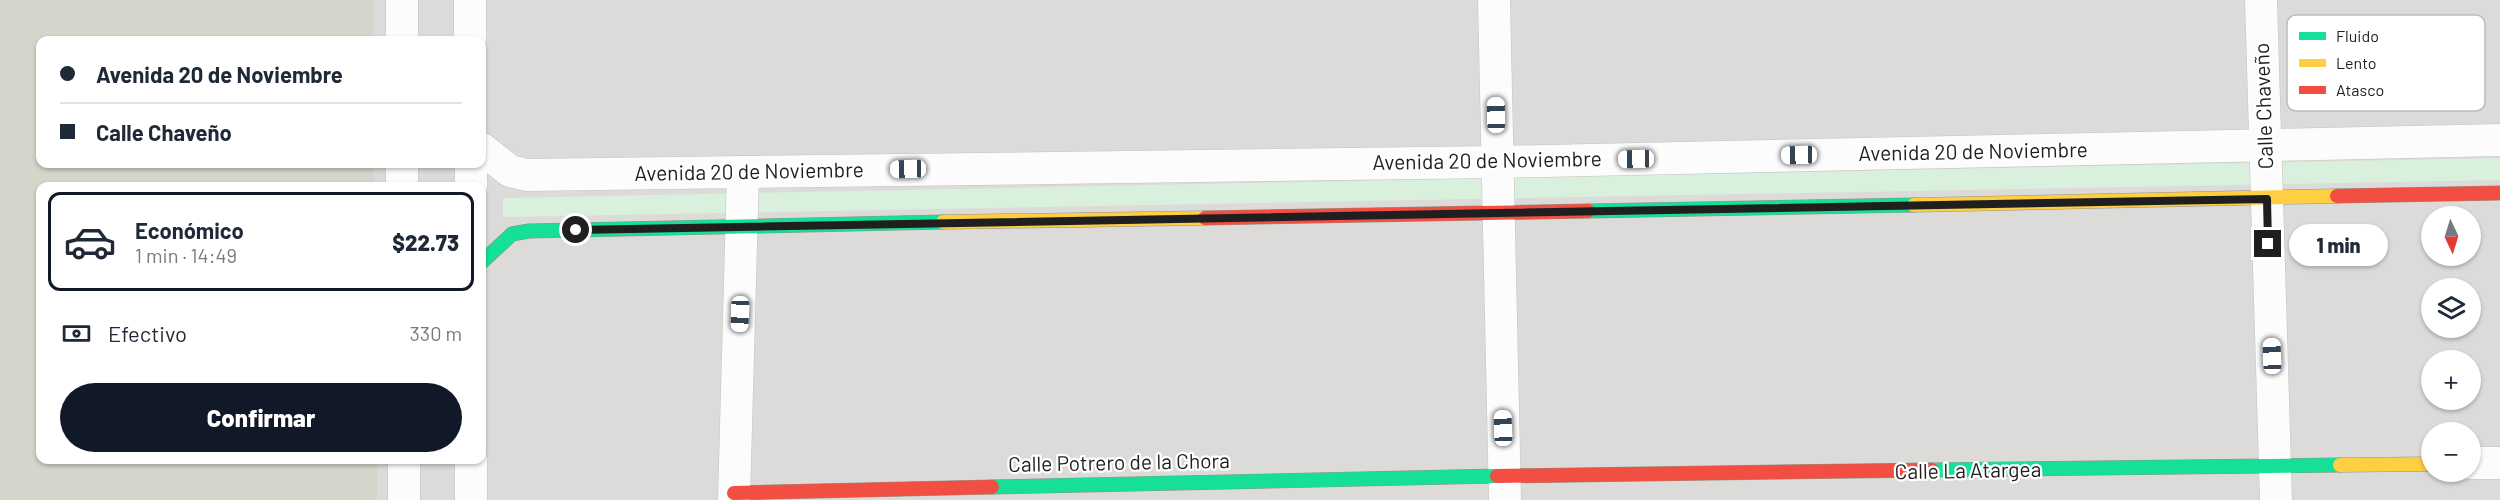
<!DOCTYPE html>
<html lang="es">
<meta charset="utf-8">
<style>
:root{--surface:#fff;--page:#f2f2f3;--text:#1f2937;--muted:#747a83;--line:#e0e1e3;--accent:#111827}
body{margin:0;font-family:Barlow,sans-serif;background:var(--page);color:var(--text);height:100vh;display:flex;flex-direction:column;font-size:22px;white-space:nowrap}
*{box-sizing:border-box;margin:0}
p{font-size:20px;color:var(--muted)}
.icon{flex:none;width:33px;height:33px;fill:none;stroke:currentColor;stroke-width:2;stroke-linecap:round;stroke-linejoin:round}
.map{position:relative;flex:1;overflow:hidden}
.drawer{position:absolute;left:36px;top:182px;width:450px;height:282px;display:flex;flex-direction:column;background:var(--surface);border-radius:12px;box-shadow:0 2px 4px #0004}
.drawer>*{flex:none}
.hud{position:absolute;left:36px;top:36px;width:450px;height:132px;border-radius:12px;box-shadow:0 2px 4px #0004;display:grid;align-content:center;height:132px;padding:0 24px;background:var(--surface)}
.needle{width:39px;rotate:176deg}
.controls{position:absolute;left:2421px;top:206px;display:grid;gap:12px}
.controls a{display:grid;place-items:center;width:60px;height:60px;border-radius:50%;background:var(--surface);box-shadow:0 2px 4px #0004;font-size:30px}
.end{position:absolute;width:27px;height:27px;margin:-14px;border:8px solid #1f1f1f;background:#fff;box-shadow:0 0 0 3px #fff}
.from{border-radius:50%}
.bubble{position:absolute;height:42px;border-radius:21px;background:var(--surface);box-shadow:0 2px 4px #0004;font-size:20px;font-weight:800;line-height:42px;text-align:center}
.car{position:absolute;width:18px;height:36px;margin:-18px -9px;border-radius:8px;box-shadow:0 0 4px 2px #0007;background:linear-gradient(#fff 24%,#345 0 40%,#fff 0 76%,#345 0 86%,#fff 0)}
.hud b{display:flex;align-items:center;gap:21px;height:57px;font-size:22px}
.hud b+b{border-top:2px solid var(--line)}
.hud i{width:15px;height:15px;background:var(--text)}
ul{padding:10px 0 0;list-style:none}
li{display:flex;align-items:center;gap:18px;height:99px;margin:0 12px 9px;padding:0 12px;border:3px solid var(--line);border-radius:12px}
li div{flex:1}
li b{display:block;font-size:22px}
li em{font-style:normal;font-weight:800}
li.on{border-color:var(--accent)}
li>.icon{width:54px;height:54px;stroke-width:1.5}
.pay{display:flex;align-items:center;gap:15px;height:66px;padding:0 24px;font-size:22px}
.pay p{margin-inline-start:auto}
.button{display:flex;gap:12px;margin-top:auto;padding:12px 24px}
.button a{flex:1;height:69px;border-radius:36px;background:var(--accent);color:#fff;font-size:24px;font-weight:800;line-height:69px;text-align:center}
.map>svg:first-child{display:block}
.residential{fill:#dcdbda;fill-rule:evenodd}
.construction{fill:#d4d5cb}
.park{fill:#d9f0dd}
.lines{fill:none;stroke-linecap:round;stroke-linejoin:round}
.street-casing{stroke:#c3c2c1;stroke-width:33}
.fast-casing{stroke:#919583;stroke-width:15}
.slow-casing{stroke:#919583;stroke-width:15}
.jam-casing{stroke:#919583;stroke-width:15}
.street{stroke:#fcfcfc;stroke-width:32}
.fast{stroke:#16e098;stroke-width:14}
.slow{stroke:#ffcf43;stroke-width:14}
.jam{stroke:#f24e42;stroke-width:14}
.route{stroke:#1f1f1f;stroke-width:8}
.labels{text-anchor:middle;stroke-width:4.5;stroke-linejoin:round;paint-order:stroke}
.street-label{font-size:21px;fill:#1f1f1f;stroke:#fff}
.key{fill:#fff;stroke:#bcbcbc;stroke-width:1.5}
.key-label{font-size:16px;fill:#1f1f1f}
</style>
<div class="map">
<svg width="2500" height="500" viewBox="0 0 2500 500">
<rect width="100%" height="100%" fill="#edece9"/>
<path class="residential" d="M 0,0 L 2500,0 L 2500,500 L 0,500 ZM 40,40 L 482,40 L 482,164 L 40,164 ZM 40,186 L 482,186 L 482,459 L 40,459 ZM 2432,216 L 2470,216 L 2470,255 L 2432,255 ZM 2432,288 L 2470,288 L 2470,327 L 2432,327 ZM 2432,360 L 2470,360 L 2470,399 L 2432,399 ZM 2432,432 L 2470,432 L 2470,471 L 2432,471 Z"/>
<path class="construction" d="M 0,0 L 373,0 L 373,40 L 40,40 L 40,164 L 374,164 L 374,186 L 40,186 L 40,459 L 377,459 L 377,500 L 0,500 Z"/>
<path class="park" d="M 2500,158 L 2500,180 L 503,217 L 503,198 Z"/>
<g class="lines">
<g class="street-casing">
<g id="street">
<path d="M 402,0 L 402,40"/>
<path d="M 470,0 L 470,40"/>
<path d="M 1494,0 L 1505,500"/>
<path d="M 2261,0 L 2276,500"/>
<path d="M 482,149 L 510,171 L 527,175 L 1497,162 L 2500,140"/>
<path d="M 402,164 L 402,186"/>
<path d="M 471,164 L 471,186"/>
<path d="M 404,459 L 404,500"/>
<path d="M 2470,463 L 2500,463"/>
<path d="M 471,500 L 471,459"/>
<path d="M 734,500 L 743,172"/>
</g>
</g>
<g class="fast-casing">
<g id="fast">
<path d="M 1588,211 L 1914,205"/>
<path d="M 482,262 L 512,234 L 529,231 L 943,222"/>
<path d="M 1932,470 L 2340,465"/>
<path d="M 992,487 L 1497,476"/>
</g>
</g>
<g class="slow-casing">
<g id="slow">
<path d="M 1914,205 L 2337,196"/>
<path d="M 943,222 L 1205,218"/>
<path d="M 2340,465 L 2432,464"/>
</g>
</g>
<g class="jam-casing">
<g id="jam">
<path d="M 2337,196 L 2500,193"/>
<path d="M 1205,218 L 1588,211"/>
<path d="M 1497,476 L 1932,470"/>
<path d="M 734,493 L 992,487"/>
</g>
</g>
<use href="#street" class="street"/>
<use href="#fast" class="fast"/>
<use href="#slow" class="slow"/>
<use href="#jam" class="jam"/>
</g>
<g class="lines">
<path class="route" d="M 576,230 L 2267,199 L 2268,244"/>
</g>
<g class="labels">
<g class="street-label">
<text transform="translate(2264 106) rotate(-92)" y="7">Calle Chaveño</text>
<text transform="translate(1973 152) rotate(-1)" y="7">Avenida 20 de Noviembre</text>
<text transform="translate(1487 161) rotate(-1)" y="7">Avenida 20 de Noviembre</text>
<text transform="translate(749 172) rotate(-1)" y="7">Avenida 20 de Noviembre</text>
<text transform="translate(1119 463) rotate(-1)" y="7">Calle Potrero de la Chora</text>
<text transform="translate(1968 471) rotate(-1)" y="7">Calle La Atargea</text>
</g>
</g>
<rect x="2287" y="15" width="198" height="96" rx="9" class="key"/>
<rect x="2299" y="32" width="27" height="8" fill="#16e098"/>
<rect x="2299" y="59" width="27" height="8" fill="#ffcf43"/>
<rect x="2299" y="86" width="27" height="8" fill="#f24e42"/>
<g class="key-label">
<text x="2336" y="42">Fluido</text>
<text x="2336" y="69">Lento</text>
<text x="2336" y="96">Atasco</text>
</g>
</svg>
<div class="controls">
<a><svg class="needle" viewBox="-14 -14 28 28"><path d="M0-13l5 13h-10z" fill="#e53935"/><path d="M0 13l5-13h-10z" fill="#747a83"/></svg></a>
<a><svg class="icon" aria-label="layers" viewBox="0 0 24 24"><path d="M12 4l9 5-9 5-9-5zM3 14l9 5 9-5"/></svg></a>
<a>+</a>
<a>−</a>
</div>
<i class="end from" style="left:576px;top:230px"></i>
<i class="end" style="left:2268px;top:244px"></i>
<div class="bubble" style="left:2289px;top:224px;width:99px">1 min</div>
<i class="car" style="left:1496px;top:115px;rotate:359deg"></i>
<i class="car" style="left:1799px;top:155px;rotate:269deg"></i>
<i class="car" style="left:1636px;top:159px;rotate:269deg"></i>
<i class="car" style="left:908px;top:169px;rotate:269deg"></i>
<i class="car" style="left:740px;top:314px;rotate:182deg"></i>
<i class="car" style="left:2272px;top:356px;rotate:358deg"></i>
<i class="car" style="left:1503px;top:428px;rotate:358deg"></i>
<div class="hud">
<b><i class="from"></i>Avenida 20 de Noviembre</b>
<b><i></i>Calle Chaveño</b>
</div>
<section class="drawer">
<ul>
<li class="on"><svg class="icon" aria-label="car" viewBox="0 0 24 24"><path d="M5 17H2v-5l4-1 3-4h7l3 4 3 1v5h-3M9 17h6M6 11h13"/><circle cx="7" cy="17" r="2"/><circle cx="17" cy="17" r="2"/></svg><div><b>Económico</b><p>1 min · 14:49</p></div><em>$22.73</em></li>
</ul>
<div class="pay"><svg class="icon" aria-label="cash" viewBox="0 0 24 24"><path d="M3 7h18v10H3z"/><circle cx="12" cy="12" r="2"/></svg>Efectivo<p>330 m</p></div>
<div class="button"><a>Confirmar</a></div>
</section>
</div>
